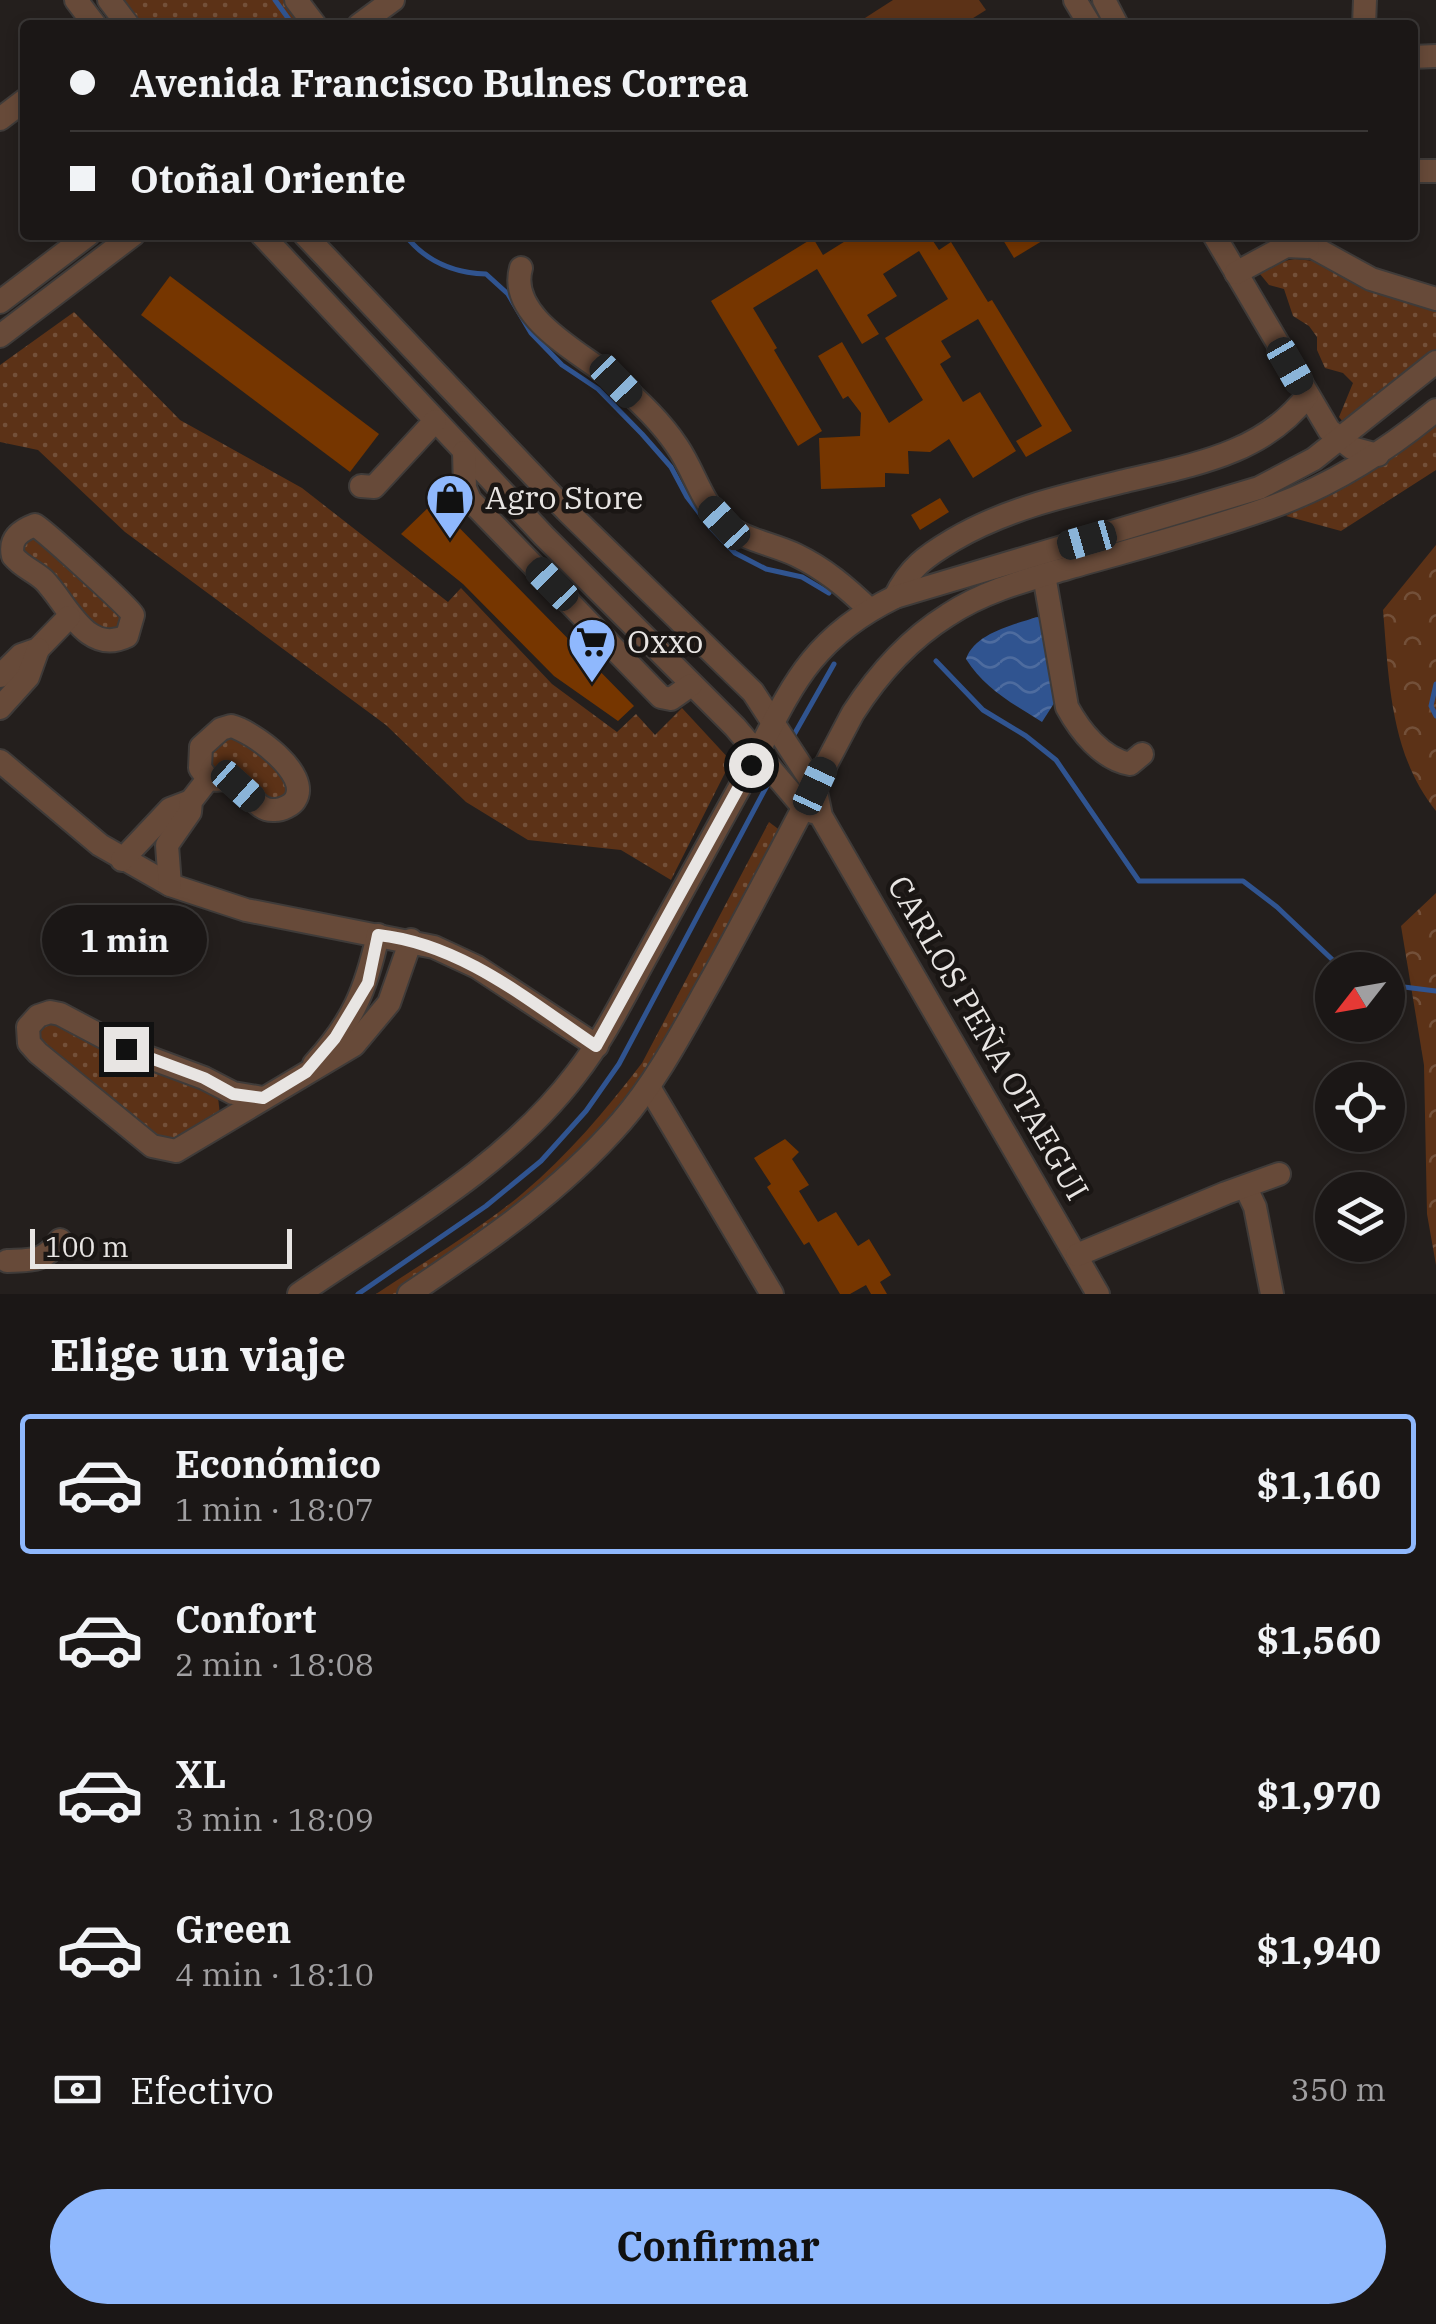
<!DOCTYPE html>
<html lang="es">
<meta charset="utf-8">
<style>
:root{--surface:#1b1716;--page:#282423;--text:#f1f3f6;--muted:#a09fa1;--line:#393635;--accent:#8fb8fd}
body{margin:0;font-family:"IBM Plex Serif",serif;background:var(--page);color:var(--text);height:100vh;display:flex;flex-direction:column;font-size:38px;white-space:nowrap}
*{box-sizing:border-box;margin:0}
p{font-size:32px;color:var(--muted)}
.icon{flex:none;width:55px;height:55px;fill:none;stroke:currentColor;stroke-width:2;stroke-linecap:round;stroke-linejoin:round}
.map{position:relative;height:1294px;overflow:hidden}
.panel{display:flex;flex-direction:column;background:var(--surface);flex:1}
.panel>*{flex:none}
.guide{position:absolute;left:20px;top:20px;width:1398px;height:220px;border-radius:10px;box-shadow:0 5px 15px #0003,0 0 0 2px var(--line);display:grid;align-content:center;height:220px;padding:0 50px;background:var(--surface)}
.needle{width:65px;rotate:239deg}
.buttons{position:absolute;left:1315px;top:952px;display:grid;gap:20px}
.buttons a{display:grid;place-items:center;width:90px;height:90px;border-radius:50%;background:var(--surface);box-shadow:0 5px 15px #0003,0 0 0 2px var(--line);font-size:50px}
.scale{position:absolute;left:30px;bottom:25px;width:262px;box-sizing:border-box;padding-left:10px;border:5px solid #e8e5e3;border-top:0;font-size:28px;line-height:35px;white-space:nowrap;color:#e8e5e3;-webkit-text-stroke:8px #1a1614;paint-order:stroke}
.end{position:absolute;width:45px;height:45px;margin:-22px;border:12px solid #e8e5e3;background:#111;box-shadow:0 0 0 5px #111}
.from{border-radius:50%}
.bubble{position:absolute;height:70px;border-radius:35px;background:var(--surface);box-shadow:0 5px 15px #0003,0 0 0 2px var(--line);font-size:32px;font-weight:700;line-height:70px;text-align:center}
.car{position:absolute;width:30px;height:60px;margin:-30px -15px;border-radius:12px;box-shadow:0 0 8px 2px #0007;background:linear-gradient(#222 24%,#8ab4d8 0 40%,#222 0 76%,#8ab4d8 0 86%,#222 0)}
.guide b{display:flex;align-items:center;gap:35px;height:95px;font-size:38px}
.guide b+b{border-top:2px solid var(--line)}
.guide i{width:25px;height:25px;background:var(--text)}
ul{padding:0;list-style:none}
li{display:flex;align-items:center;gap:30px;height:140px;margin:0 20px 15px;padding:0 30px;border:5px solid transparent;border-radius:10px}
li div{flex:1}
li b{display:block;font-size:38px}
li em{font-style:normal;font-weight:700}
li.selected{border-color:var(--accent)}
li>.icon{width:90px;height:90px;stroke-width:1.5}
h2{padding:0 50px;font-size:45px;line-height:120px}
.pay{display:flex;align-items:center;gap:25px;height:110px;padding:0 50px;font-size:38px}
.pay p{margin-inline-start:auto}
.cta{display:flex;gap:20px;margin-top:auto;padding:20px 50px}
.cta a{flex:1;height:115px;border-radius:60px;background:var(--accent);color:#111;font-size:40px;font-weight:700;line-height:115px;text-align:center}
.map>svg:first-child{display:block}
.grass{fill:url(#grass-dots)}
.forest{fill:url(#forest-crowns)}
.garden{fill:#5c3217}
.water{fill:url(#water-waves)}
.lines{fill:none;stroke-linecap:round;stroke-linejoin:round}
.stream{stroke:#305490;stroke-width:5}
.building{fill:#763600}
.minor-casing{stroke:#3f3b39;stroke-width:26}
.minor{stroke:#674a39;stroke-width:22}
.route{stroke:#e8e5e3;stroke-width:12}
.labels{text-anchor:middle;stroke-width:9;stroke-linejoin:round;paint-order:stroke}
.poi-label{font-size:32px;fill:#e8e5e3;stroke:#1a1614;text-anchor:start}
.street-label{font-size:32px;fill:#e8e5e3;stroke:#1a1614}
</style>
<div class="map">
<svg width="1436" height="1294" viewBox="0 0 1436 1294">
<defs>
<pattern id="grass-dots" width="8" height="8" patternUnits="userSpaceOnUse" patternTransform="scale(2.5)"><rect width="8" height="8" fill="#5c3217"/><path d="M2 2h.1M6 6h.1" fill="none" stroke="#735039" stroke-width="1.8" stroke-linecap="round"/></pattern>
<pattern id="forest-crowns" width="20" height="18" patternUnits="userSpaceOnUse" patternTransform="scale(2.5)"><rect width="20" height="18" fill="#5c3217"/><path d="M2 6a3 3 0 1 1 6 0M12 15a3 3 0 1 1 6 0" fill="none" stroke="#735039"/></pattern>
<pattern id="water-waves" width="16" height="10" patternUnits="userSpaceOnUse" patternTransform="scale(2.5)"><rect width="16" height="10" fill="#305490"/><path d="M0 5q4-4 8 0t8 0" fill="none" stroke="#4e6c9f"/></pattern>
</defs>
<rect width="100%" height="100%" fill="#241f1d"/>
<g class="grass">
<path d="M 122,0 L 287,0 L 306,25 L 141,25 Z"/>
<path d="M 1295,259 L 1315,261 L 1372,289 L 1436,307 L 1436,349 L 1348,428 L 1339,417 L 1353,383 L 1343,373 L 1325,368 L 1317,350 L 1317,337 L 1309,326 L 1293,316 L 1284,289 L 1269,285 L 1260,274 L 1278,262 Z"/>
<path d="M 74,312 L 180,420 L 302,488 L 448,602 L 461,588 L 552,684 L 617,732 L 636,714 L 655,735 L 682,708 L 731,761 L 671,880 L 621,850 L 528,840 L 466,802 L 386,725 L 125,532 L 38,450 L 0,442 L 0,365 Z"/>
<path d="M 1436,423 L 1436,470 L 1341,531 L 1286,516 L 1361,475 Z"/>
<path d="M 32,536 L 120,607 L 124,630 L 100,633 L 21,559 L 22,541 Z"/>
<path d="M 238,732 L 288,771 L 295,795 L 269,802 L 212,775 L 204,756 L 212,742 Z"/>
<path d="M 769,822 L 781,831 L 673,1041 L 556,1185 L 403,1294 L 376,1294 C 425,1261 478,1231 523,1193 C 568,1155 606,1110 642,1063 Z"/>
<path d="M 52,1020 L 197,1082 L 218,1097 L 220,1115 L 177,1141 L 160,1139 L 42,1047 L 37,1030 Z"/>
</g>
<g class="forest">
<path d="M 1436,545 L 1436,811 C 1390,754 1389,680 1383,610 Z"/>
<path d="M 1436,893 L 1436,1265 L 1427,1214 L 1424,1065 L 1401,926 Z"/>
</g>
<path class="garden" d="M 893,0 L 979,0 L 986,10 L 962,25 L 854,25 Z"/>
<path class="water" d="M 1037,617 L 1048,619 L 1060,694 L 1042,722 C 1013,704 984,688 966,659 C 975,633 1013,625 1037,617 Z"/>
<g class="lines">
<g class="stream">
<path d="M 275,0 L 293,25"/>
<path d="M 405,235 C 426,262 453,273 486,274 L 508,294 L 531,333 L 562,365 L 598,389 L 642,434 L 671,467 L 687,497 L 710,527 L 735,553 L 766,569 L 802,577 L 829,593"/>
<path d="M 936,661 L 983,710 L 1026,736 L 1056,760 L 1139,881 L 1243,881 L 1277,907 L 1338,965 L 1365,970"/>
<path d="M 1436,684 L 1431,706 L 1436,716"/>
<path d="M 791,740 L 834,664"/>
<path d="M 1388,985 L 1436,991"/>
<path d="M 358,1294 L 486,1206 L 541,1161 L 586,1111 L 619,1064 L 770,780"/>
</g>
</g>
<g class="building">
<path d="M 855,235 L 929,235 L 939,250 L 951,242 L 988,302 L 992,300 L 1072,431 L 1026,457 L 1016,441 L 1042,426 L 978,319 L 941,341 L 951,357 L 940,364 L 963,402 L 980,392 L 1016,451 L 973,478 L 949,439 L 930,452 L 908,451 L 909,474 L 885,473 L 885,487 L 821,489 L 819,438 L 860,436 L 861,413 L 848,396 L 843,399 L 818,356 L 842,342 L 889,423 L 923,400 L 885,338 L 948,299 L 919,251 L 883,274 L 897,296 L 867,315 L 879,334 L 862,344 L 817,269 L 753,308 L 777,348 L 774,350 L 822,431 L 798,446 L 711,301 L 813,238 L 823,255 Z"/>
<path d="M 1000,235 L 1052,235 L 1014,258 Z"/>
<path d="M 170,276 L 379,434 L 350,472 L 141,315 Z"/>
<path d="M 940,498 L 949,512 L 920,530 L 911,515 Z"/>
<path d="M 434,502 L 634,706 L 618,721 L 554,676 L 463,584 L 401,534 Z"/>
<path d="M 785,1139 L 799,1152 L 792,1159 L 809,1185 L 799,1191 L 818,1222 L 836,1212 L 858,1246 L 869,1239 L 891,1275 L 880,1282 L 887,1294 L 871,1294 L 866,1285 L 850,1294 L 840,1294 L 809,1242 L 804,1245 L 767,1187 L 771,1184 L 754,1158 Z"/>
</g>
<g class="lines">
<g class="minor-casing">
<g id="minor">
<path d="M 76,0 L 95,25"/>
<path d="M 109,0 L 128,25"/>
<path d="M 296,0 L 315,25"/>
<path d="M 1075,0 L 1090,25"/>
<path d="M 1104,0 L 1117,25"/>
<path d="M 359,25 L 393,0"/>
<path d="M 1364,25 L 1365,0"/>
<path d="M 1412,57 L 1436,56"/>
<path d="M 0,119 L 25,100"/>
<path d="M 1412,171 L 1436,171"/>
<path d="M 262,235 L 544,536 L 735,727 L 804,808 L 813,812"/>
<path d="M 305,235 L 566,510 L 753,692 L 815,787 L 821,816 L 1098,1294"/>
<path d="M 1214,235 L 1329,430 L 1352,448 L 1378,455"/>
<path d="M 1291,235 L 1371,279 L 1436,299"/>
<path d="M 521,268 C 507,317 582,353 613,379 C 635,397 661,422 677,446 C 695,472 701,503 725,524 C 744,540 773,544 796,555 C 825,569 846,587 870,610"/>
<path d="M 1236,273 L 1286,246 L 1308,247"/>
<path d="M 0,302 L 88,235"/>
<path d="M 0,336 L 133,235"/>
<path d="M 464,452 L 465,488 L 470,500 L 661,697 L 671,699 L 691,685"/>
<path d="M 361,486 L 374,487 L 435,421"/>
<path d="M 35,525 C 46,532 128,606 133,615 L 127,636 C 86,656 67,603 44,580 C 34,571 22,567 13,556 C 9,539 19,531 35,525 Z"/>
<path d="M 1044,575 L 1067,707 C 1080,731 1102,759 1130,764 L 1142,754"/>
<path d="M 895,597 C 909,568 926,556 953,540 C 1005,509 1067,495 1125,481 C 1192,465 1263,454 1307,396"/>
<path d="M 0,676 L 21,655 L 38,649 L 69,617"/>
<path d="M 0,708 L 28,677 L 38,649"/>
<path d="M 231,726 C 252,731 312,774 295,800 C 292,805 282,810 275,810 C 255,812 248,786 231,780 C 225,778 215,781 208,779 L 200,768 L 201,747 L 221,729 Z"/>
<path d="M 0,761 L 100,845 L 170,885 L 246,910 L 434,947 L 477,967 L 597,1046"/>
<path d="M 122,860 L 170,809 L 191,801"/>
<path d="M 170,885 L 167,845 L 190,812 L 191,801 L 208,779"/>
<path d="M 314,1064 C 353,1022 366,989 378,935"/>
<path d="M 649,1087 L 772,1294"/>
<path d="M 263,1098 L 233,1093 L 204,1078 L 126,1049 L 60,1014 L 50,1012 L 38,1016 L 28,1027 L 29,1043 L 38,1053 L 152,1146 L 176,1151 L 354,1045 L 389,1003 L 411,940"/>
<path d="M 1246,1188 L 1255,1207 L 1272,1294"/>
<path d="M 1077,1255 L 1226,1193 L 1279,1174"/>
<path d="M 7,1261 C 33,1260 44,1262 60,1240"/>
<path d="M 299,1294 C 395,1228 505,1168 576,1074 C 604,1038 624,997 646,957 C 678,900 709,842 741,785 C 787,700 801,643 895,597 L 1259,488 L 1314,459 L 1436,362"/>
<path d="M 409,1294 C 486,1242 559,1193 621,1122 C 659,1078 685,1026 714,975 C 762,888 807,800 853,713 C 878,674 908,640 948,615 C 984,591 1027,580 1068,568 C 1134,549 1201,532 1266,509 C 1330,487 1384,453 1436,410"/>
</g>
</g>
<use href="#minor" class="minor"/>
</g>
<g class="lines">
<path class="route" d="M 126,1049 L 204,1078 L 233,1094 L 263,1098 L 306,1072 L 335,1038 L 368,983 L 378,935 C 462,944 529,1001 596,1046 L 751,765"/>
</g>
<defs>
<g id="shop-pin" transform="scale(2.5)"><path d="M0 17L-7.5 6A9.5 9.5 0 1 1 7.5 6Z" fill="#8fb8fd" stroke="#1a1614"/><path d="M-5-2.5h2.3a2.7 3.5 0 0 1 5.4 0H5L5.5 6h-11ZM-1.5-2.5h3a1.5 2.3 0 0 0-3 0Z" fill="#111"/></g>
<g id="supermarket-pin" transform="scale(2.5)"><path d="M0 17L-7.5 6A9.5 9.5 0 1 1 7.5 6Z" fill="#8fb8fd" stroke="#1a1614"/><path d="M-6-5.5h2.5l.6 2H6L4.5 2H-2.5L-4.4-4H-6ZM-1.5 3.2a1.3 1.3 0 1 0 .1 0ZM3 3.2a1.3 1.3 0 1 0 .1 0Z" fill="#111"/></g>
</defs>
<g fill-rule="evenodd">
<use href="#shop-pin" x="450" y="498"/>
<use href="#supermarket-pin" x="592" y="642"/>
</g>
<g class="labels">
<g class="poi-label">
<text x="485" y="509">Agro Store</text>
<text x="627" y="653">Oxxo</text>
</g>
<g class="street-label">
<text transform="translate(988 1038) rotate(60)" y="11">CARLOS PEÑA OTAEGUI</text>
</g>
</g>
</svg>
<div class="buttons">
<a><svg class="needle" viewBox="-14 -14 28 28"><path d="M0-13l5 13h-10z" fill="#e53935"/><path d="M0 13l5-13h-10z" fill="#a09fa1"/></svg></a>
<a><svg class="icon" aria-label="locate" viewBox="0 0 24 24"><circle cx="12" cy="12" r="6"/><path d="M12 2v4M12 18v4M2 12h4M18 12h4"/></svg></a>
<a><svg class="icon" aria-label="layers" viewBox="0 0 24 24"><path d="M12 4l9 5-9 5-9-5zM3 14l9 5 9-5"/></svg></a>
</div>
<div class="scale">100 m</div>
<i class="end from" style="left:751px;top:765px"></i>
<i class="end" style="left:126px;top:1049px"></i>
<div class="bubble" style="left:42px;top:905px;width:165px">1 min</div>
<i class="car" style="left:1290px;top:366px;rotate:150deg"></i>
<i class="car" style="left:616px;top:381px;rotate:136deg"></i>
<i class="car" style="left:724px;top:523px;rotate:317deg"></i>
<i class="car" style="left:1087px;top:540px;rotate:254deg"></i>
<i class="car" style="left:552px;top:584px;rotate:316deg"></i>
<i class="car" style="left:238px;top:786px;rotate:132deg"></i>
<i class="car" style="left:815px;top:786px;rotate:25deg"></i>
<div class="guide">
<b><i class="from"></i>Avenida Francisco Bulnes Correa</b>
<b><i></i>Otoñal Oriente</b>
</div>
</div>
<section class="panel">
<h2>Elige un viaje</h2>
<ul>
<li class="selected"><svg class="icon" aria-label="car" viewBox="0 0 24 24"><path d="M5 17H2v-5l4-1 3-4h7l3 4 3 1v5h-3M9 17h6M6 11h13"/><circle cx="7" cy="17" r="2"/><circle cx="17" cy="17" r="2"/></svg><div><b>Económico</b><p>1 min · 18:07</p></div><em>$1,160</em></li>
<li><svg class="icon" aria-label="car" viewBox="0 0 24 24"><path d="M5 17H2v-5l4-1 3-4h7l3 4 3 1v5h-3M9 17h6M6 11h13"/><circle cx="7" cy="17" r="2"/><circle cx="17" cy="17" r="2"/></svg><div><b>Confort</b><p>2 min · 18:08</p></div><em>$1,560</em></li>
<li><svg class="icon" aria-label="car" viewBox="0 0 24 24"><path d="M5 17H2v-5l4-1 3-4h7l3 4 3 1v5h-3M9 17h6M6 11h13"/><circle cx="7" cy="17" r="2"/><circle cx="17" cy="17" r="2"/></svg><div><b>XL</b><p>3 min · 18:09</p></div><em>$1,970</em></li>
<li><svg class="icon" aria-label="car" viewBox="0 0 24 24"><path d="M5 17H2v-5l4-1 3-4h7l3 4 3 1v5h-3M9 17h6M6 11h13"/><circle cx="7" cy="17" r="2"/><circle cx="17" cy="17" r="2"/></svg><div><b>Green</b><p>4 min · 18:10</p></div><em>$1,940</em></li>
</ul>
<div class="pay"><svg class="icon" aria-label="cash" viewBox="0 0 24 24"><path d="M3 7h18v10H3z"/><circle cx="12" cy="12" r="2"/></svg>Efectivo<p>350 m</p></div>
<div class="cta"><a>Confirmar</a></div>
</section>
